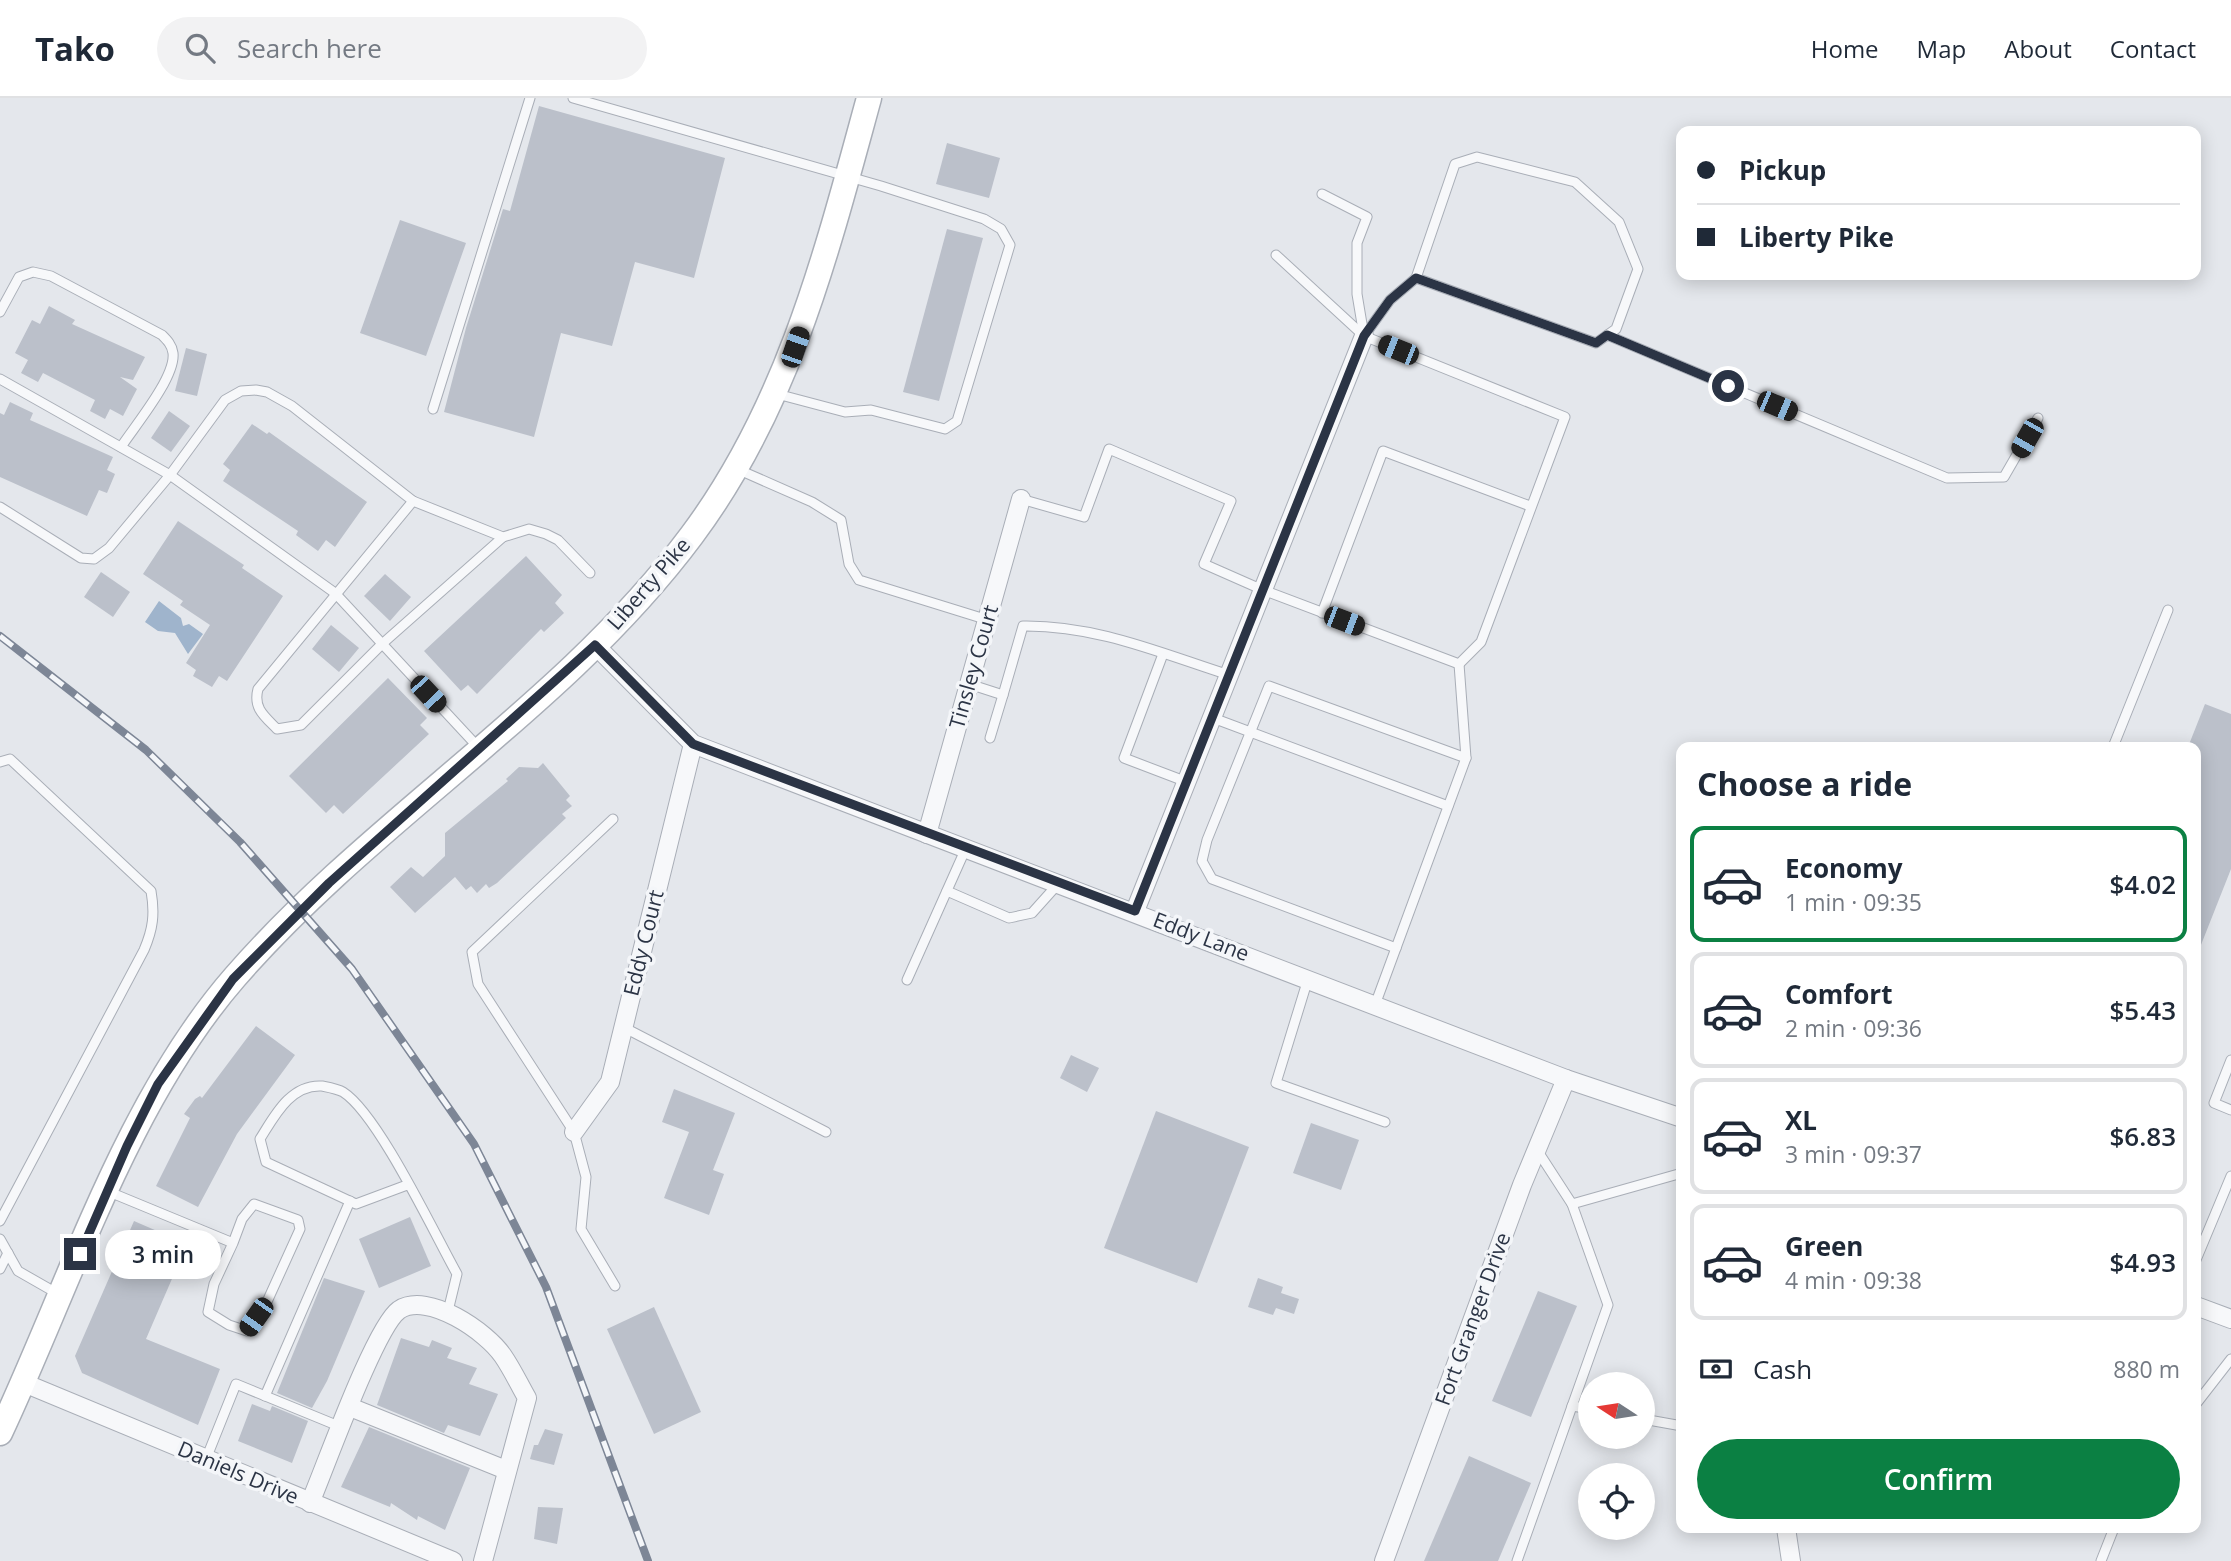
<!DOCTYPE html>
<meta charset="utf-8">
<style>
:root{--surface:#fff;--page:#f2f2f3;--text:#1f2937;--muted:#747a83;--line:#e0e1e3;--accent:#0b8043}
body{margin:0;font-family:"Open Sans",sans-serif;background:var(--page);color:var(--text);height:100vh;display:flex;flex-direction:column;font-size:26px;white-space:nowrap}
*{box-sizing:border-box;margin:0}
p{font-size:23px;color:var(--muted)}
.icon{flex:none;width:38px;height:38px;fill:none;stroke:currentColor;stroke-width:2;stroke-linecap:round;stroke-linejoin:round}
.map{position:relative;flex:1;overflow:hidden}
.details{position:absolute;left:1676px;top:644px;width:525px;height:791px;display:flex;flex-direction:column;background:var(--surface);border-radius:14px;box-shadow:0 4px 18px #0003}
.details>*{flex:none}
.top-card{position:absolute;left:1676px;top:28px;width:525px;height:154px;border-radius:14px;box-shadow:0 4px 18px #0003;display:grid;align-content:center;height:154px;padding:0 21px;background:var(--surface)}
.needle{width:46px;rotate:282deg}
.controls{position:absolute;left:1578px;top:1274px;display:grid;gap:14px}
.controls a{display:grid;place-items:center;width:77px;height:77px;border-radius:50%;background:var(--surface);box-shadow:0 4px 18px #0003;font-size:35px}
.end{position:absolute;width:32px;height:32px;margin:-16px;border:9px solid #2b3445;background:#fff;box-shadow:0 0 0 4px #fff}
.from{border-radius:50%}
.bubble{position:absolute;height:49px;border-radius:24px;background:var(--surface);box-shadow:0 4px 18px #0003;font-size:23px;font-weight:600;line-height:49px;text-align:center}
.car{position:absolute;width:21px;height:42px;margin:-21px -10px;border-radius:9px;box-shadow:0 0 5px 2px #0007;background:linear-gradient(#222 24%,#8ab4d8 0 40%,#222 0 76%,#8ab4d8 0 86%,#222 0)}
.top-card b{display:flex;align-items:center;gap:24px;height:66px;font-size:26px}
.top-card b+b{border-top:2px solid var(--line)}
.top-card i{width:18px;height:18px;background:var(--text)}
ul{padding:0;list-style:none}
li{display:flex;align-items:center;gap:21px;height:116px;margin:0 14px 10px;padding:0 7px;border:4px solid var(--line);border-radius:14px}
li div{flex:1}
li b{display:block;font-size:26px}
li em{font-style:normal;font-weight:600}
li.active{border-color:var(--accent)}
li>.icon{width:63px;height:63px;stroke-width:1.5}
h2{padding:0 21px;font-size:32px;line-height:84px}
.pay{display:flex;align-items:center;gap:18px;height:77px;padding:0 21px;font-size:26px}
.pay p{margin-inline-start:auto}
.primary-button{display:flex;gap:14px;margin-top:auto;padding:14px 21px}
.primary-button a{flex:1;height:80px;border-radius:42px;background:var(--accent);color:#fff;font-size:28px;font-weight:600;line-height:80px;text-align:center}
header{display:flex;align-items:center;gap:42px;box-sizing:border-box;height:98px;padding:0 35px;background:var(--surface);border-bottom:2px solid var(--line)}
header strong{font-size:33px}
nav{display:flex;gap:38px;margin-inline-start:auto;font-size:24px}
.search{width:490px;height:63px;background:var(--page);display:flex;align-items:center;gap:18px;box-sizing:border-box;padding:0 24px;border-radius:38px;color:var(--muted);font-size:26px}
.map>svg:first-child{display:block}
.water{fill:#9fb4cc}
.building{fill:#bbc0ca}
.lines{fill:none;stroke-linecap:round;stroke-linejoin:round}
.lane-casing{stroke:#a9aeb7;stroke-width:11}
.street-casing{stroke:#a9aeb7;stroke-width:20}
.secondary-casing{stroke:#a9aeb7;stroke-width:27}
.lane{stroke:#f7f8fa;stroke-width:9}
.street{stroke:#f7f8fa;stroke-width:18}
.secondary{stroke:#fff;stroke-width:24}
.rail-casing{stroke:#7d8696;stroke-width:8}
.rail{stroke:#f4f6f9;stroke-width:5;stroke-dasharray:16;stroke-linecap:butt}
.route{stroke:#2b3445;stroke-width:9}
.labels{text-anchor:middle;stroke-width:7;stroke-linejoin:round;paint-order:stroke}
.street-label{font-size:21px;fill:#2b3445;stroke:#f4f6f9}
</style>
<header>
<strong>Tako</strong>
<div class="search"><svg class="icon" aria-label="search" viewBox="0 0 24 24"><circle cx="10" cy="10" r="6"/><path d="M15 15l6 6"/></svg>Search here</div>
<nav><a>Home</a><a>Map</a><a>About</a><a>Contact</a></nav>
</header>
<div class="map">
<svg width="2231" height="1463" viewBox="0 0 2231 1463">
<rect width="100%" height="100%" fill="#e4e7ec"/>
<path class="water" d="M 159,503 L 181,520 L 183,528 L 189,526 L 203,536 L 188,556 L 175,535 L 158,533 L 145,524 Z"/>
<g class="building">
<path d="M 539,8 L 725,60 L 694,180 L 635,164 L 612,248 L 561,235 L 534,339 L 444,314 L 466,230 L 503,111 L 510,113 Z"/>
<path d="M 947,45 L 1000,60 L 989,100 L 936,86 Z"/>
<path d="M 400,122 L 466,145 L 426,258 L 360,235 Z"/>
<path d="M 947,131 L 983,140 L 939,303 L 903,294 Z"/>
<path d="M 49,208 L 75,222 L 72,226 L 145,259 L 133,282 L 120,279 L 137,291 L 123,318 L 110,311 L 105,321 L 90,313 L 95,302 L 43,275 L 38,284 L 21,275 L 28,262 L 15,255 L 32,222 L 40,226 Z"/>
<path d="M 186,250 L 207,256 L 197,298 L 175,293 Z"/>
<path d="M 10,304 L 33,315 L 30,322 L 113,359 L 107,372 L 115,376 L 107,395 L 99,392 L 87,418 L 0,379 L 0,315 L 4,317 Z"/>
<path d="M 169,313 L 190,328 L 171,354 L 151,340 Z"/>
<path d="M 252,326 L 267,336 L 269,334 L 367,404 L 335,449 L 326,442 L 318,453 L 296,437 L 298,433 L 223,383 L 230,372 L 223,366 Z"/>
<path d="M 178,423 L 244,467 L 242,470 L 283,498 L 227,583 L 219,578 L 212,589 L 193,578 L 196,572 L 186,565 L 210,527 L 180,507 L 183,503 L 143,476 Z"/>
<path d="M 526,458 L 562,497 L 555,505 L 564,515 L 544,534 L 541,531 L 477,596 L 468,587 L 461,593 L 424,553 Z"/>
<path d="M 101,474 L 130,494 L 113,519 L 84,499 Z"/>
<path d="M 385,476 L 411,499 L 390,523 L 364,498 Z"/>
<path d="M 331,527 L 359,550 L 339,574 L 312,551 Z"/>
<path d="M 388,580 L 427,620 L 420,627 L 429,636 L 343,716 L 334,707 L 326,715 L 289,678 Z"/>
<path d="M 2205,606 L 2231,616 L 2231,771 L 2197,857 L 2196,649 L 2188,649 Z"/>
<path d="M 543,665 L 570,698 L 566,702 L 572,708 L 562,716 L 566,720 L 497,785 L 489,790 L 486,786 L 477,795 L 471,788 L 466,792 L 455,779 L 415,815 L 390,789 L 411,769 L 423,779 L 445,758 L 445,735 L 508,683 L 506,681 L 519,669 L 538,670 Z"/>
<path d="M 256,928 L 295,957 L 237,1036 L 198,1109 L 156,1088 L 190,1020 L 184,1016 L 195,1001 L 200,998 L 202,1000 Z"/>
<path d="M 1071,957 L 1099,970 L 1087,994 L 1060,980 Z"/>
<path d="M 674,991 L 735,1015 L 713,1072 L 724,1076 L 709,1117 L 664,1100 L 689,1034 L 662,1024 Z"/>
<path d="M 1156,1013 L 1249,1049 L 1197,1185 L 1104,1150 Z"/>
<path d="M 1311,1025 L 1359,1042 L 1341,1092 L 1293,1075 Z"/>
<path d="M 410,1119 L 431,1168 L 379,1190 L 359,1141 Z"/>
<path d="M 134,1123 L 187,1146 L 146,1241 L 220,1271 L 198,1327 L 82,1275 L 75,1258 Z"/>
<path d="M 324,1180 L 365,1193 L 327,1283 L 312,1310 L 277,1295 Z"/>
<path d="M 1258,1180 L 1283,1189 L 1281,1195 L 1299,1201 L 1294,1216 L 1276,1210 L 1273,1217 L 1248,1209 Z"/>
<path d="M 1538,1193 L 1577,1208 L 1531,1319 L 1492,1303 Z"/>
<path d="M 654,1209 L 701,1314 L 654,1336 L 607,1231 Z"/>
<path d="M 401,1240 L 429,1249 L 432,1242 L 452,1250 L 447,1260 L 477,1270 L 469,1286 L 498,1296 L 480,1338 L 448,1327 L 444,1335 L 377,1307 Z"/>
<path d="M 252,1306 L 270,1313 L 272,1308 L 308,1323 L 292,1365 L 238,1343 Z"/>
<path d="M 369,1329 L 470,1370 L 445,1432 L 418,1418 L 417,1422 L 391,1405 L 390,1409 L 341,1389 Z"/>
<path d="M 545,1331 L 563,1336 L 554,1367 L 530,1361 L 534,1347 L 538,1347 Z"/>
<path d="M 1469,1358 L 1531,1385 L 1498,1463 L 1424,1463 Z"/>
<path d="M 538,1409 L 563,1410 L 557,1446 L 534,1441 Z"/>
</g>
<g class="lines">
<g class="lane-casing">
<g id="lane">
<path d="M 573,0 L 881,88 L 984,121 L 1001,131 L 1010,147 L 957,323 L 945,331 L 871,312 L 845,314 L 777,296"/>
<path d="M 1322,96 L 1367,119 L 1357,145 L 1357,196 L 1364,238"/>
<path d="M 0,214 L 19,179 L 33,174 L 51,178 L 162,237 C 167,242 172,247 173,255 C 176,279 134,329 121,349"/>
<path d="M 1607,237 L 1947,380 L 2004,379 L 2038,320"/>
<path d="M 1364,238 L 1390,202 L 1416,180 L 1455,66 L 1477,59 L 1575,84 L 1619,124 L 1638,171 L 1616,231 L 1596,245 L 1416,180"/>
<path d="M 0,281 L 170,377 L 335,495 L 478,649"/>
<path d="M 433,311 L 530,0"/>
<path d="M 737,371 L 812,404 L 841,422 L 849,466 L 859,482 L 988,522"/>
<path d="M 1021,401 L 1084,419 L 1109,351 L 1231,403 L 1204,466 L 1263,492 L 1459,566 L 1481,544 L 1565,319 L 1364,238 L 1276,157"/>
<path d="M 413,403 L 258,591 C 253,610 264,618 277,631 L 301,627 L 382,546 L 503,439"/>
<path d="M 0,409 L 81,460 L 94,461 L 109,450 L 170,377 L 225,302 L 241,293 L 256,292 L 267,294 L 292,308 L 413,403 L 503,439 L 529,431 L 546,436 L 558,442 L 590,475"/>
<path d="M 1322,515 L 1383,353 L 1530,408"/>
<path d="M 1163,556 L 1124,660 L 1187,684"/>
<path d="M 969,586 L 1003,597 L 1023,528 C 1096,527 1160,555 1229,577"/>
<path d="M 1213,620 L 1448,708"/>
<path d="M 990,640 L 1003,597"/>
<path d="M 2113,649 L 2168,512"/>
<path d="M 0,664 L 10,661 L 151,793 C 155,816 153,831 144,852 L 0,1123"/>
<path d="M 613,721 L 472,854 L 478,886 L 574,1034 L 586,1079 L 581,1131 L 615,1188"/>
<path d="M 947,793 L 1009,820 L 1032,815 L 1058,786"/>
<path d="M 1396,850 L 1212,781 L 1202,763 L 1207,742 L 1269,588 L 1466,660"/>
<path d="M 1308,881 L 1276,985 L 1385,1024"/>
<path d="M 907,882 L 966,750"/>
<path d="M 1375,907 L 1466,660 L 1459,566"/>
<path d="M 623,929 L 826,1034"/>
<path d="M 2231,962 L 2214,1005 L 2231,1012"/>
<path d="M 1537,1052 L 1572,1106 L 1682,1075"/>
<path d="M 407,1087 L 356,1106 L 266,1064 L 260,1041 C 274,1019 290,986 322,988 C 327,989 338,991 343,994 C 378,1016 434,1135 457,1176 L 448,1213"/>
<path d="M 107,1093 L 233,1145 L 214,1186 L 208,1214 L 229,1227 L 247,1233 L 266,1206 L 300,1131 L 298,1122 L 254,1106 L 242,1121 L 233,1145"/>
<path d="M 0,1141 L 18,1173 L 60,1197"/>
<path d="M 2196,1162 L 2231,1078"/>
<path d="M 0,1171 L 8,1155"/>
<path d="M 265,1298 L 350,1103"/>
<path d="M 2196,1306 L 2231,1261"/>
<path d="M 1572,1308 L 1591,1311"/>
<path d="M 1643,1321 L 1682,1328"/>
<path d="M 206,1361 L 236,1286 L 341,1329"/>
<path d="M 1517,1463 L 1608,1207 L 1572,1106"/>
<path d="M 2101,1463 L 2114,1430"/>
</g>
</g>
<g class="street-casing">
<g id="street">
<path d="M 595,547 L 693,646 L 1566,981 L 1682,1020"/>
<path d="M 927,736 L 1021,401"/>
<path d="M 1135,813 L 1364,238"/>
<path d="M 574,1034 L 610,984 L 693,646"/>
<path d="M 2196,1208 L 2231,1221"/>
<path d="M 24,1285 L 453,1463"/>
<path d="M 350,1309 L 506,1372"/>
<path d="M 310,1405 C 325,1370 375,1229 399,1212 C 428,1193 487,1234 503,1258 C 512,1271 519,1286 527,1300 L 483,1463"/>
<path d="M 1786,1430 L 1791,1463"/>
<path d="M 1384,1463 L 1522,1087 L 1566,981"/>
</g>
</g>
<g class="secondary-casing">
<path id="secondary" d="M 0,1335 C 70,1186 126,1004 235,879 C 374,719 565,608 692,437 C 789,307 827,153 869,0"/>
</g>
<use href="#lane" class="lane"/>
<use href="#street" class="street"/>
<use href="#secondary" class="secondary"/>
<g class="rail-casing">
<path id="rail" d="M 0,538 L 146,652 L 240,744 L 352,871 L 474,1046 L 546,1189 L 648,1463"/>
</g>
<use href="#rail" class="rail"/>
</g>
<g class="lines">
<path class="route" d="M 80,1156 L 127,1048 L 158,986 L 233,881 L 329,785 L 595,547 L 693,646 L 1135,813 L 1364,238 L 1390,202 L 1416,180 L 1596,245 L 1607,237 L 1728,288"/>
</g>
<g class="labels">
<g class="street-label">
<text transform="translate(649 486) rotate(-49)" y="7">Liberty Pike</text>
<text transform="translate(974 569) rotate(-74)" y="7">Tinsley Court</text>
<text transform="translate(1201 839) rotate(21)" y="7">Eddy Lane</text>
<text transform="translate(644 845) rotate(-76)" y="7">Eddy Court</text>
<text transform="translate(1473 1221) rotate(-70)" y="7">Fort Granger Drive</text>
<text transform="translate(238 1375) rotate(23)" y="7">Daniels Drive</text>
</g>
</g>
</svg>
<div class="controls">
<a><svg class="needle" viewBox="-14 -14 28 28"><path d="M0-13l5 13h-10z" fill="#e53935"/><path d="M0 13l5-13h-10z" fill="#747a83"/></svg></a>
<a><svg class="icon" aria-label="locate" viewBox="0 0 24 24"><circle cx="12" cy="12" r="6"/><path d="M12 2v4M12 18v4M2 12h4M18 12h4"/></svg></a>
</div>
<i class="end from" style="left:1728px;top:288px"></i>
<i class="end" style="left:80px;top:1156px"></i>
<div class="bubble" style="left:105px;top:1132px;width:116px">3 min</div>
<i class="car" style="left:795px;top:249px;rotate:19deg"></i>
<i class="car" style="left:1398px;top:252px;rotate:292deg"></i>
<i class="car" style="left:1777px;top:308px;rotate:113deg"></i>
<i class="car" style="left:2027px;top:340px;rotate:210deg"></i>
<i class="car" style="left:1344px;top:523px;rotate:111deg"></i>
<i class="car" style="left:428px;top:596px;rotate:137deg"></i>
<i class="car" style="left:256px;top:1219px;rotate:215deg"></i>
<div class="top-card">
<b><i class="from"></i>Pickup</b>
<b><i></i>Liberty Pike</b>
</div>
<section class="details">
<h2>Choose a ride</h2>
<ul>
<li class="active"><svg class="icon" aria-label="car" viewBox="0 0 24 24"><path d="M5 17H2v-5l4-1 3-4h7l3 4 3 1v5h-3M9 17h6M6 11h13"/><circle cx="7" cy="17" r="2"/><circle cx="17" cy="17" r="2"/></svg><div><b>Economy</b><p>1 min · 09:35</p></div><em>$4.02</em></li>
<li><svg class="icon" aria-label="car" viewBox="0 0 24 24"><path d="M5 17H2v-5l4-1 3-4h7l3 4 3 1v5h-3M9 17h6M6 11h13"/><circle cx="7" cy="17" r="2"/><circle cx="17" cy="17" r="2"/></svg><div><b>Comfort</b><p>2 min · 09:36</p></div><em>$5.43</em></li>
<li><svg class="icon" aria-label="car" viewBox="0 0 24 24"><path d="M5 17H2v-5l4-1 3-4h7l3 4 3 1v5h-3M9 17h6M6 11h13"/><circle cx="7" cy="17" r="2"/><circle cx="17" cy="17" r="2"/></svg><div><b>XL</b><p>3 min · 09:37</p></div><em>$6.83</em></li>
<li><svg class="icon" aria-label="car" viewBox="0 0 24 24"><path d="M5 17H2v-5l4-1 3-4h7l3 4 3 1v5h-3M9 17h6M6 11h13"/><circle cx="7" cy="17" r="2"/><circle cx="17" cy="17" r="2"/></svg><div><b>Green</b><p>4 min · 09:38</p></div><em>$4.93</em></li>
</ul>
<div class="pay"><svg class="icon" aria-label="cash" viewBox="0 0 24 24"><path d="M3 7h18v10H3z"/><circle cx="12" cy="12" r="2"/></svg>Cash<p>880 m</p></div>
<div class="primary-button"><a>Confirm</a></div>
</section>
</div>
